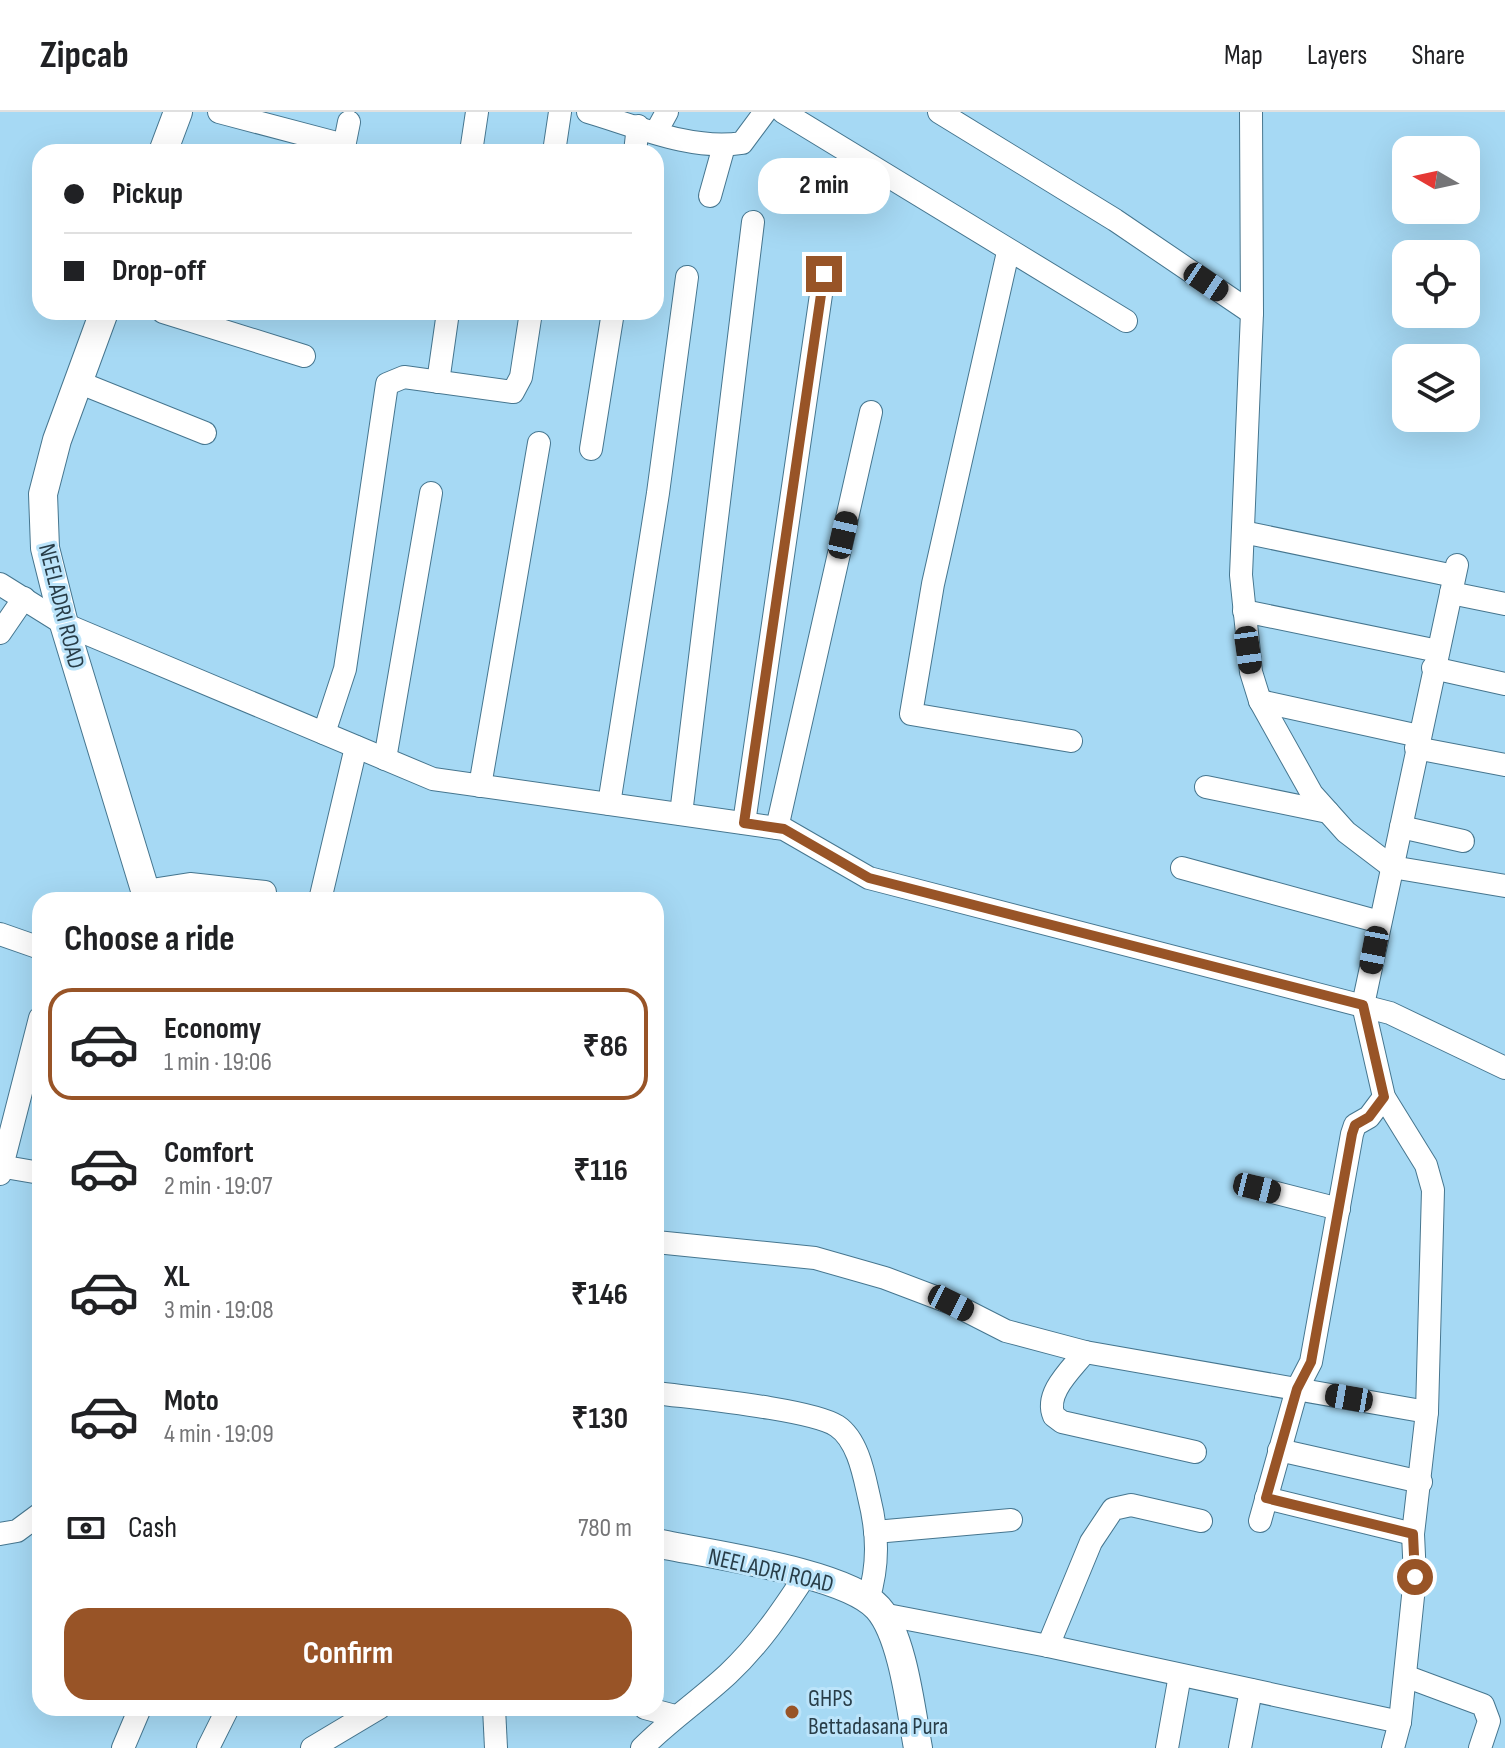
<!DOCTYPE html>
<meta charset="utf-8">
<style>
:root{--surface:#fff;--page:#f6f6f6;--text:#202124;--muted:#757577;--line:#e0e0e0;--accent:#985427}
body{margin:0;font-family:"Sofia Sans Condensed",sans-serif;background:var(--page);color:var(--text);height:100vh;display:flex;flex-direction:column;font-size:30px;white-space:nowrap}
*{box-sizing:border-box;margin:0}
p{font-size:26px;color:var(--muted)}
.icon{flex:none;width:44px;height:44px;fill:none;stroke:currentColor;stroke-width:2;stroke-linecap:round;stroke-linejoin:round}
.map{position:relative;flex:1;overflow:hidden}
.panel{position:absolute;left:32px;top:780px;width:632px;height:824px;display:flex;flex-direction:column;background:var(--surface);border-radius:24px;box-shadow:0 8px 32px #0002}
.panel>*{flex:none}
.banner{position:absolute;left:32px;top:32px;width:632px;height:176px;border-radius:24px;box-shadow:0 8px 32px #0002;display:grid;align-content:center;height:176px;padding:0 32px;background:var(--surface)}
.needle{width:52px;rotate:279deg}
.buttons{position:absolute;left:1392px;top:24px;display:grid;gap:16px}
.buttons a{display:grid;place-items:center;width:88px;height:88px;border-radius:16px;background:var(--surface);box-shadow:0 8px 32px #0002;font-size:40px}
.end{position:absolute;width:36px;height:36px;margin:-18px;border:10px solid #985427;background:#fff;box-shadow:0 0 0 4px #fff}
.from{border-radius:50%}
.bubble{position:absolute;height:56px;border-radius:24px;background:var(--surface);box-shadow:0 8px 32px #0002;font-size:26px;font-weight:700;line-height:56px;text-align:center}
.car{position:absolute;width:24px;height:48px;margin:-24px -12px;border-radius:10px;box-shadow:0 0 6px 2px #0007;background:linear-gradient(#222 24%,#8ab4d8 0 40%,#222 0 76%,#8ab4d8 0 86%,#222 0)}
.banner b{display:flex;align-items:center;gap:28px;height:76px;font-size:30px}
.banner b+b{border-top:2px solid var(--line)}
.banner i{width:20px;height:20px;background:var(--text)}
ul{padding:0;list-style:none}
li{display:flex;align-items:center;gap:24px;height:112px;margin:0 16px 12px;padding:0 16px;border:4px solid transparent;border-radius:24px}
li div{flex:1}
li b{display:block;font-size:30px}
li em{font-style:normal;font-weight:700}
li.on{border-color:var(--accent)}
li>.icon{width:72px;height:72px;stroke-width:1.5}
h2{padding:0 32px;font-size:36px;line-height:96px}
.pay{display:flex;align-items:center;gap:20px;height:88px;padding:0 32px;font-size:30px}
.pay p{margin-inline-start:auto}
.button{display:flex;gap:16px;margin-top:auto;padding:16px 32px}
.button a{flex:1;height:92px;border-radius:24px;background:var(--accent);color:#fff;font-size:32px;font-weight:700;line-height:92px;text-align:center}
header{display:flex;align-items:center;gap:48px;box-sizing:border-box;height:112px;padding:0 40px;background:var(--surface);border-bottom:2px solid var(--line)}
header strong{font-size:38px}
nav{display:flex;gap:44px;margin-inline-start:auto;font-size:28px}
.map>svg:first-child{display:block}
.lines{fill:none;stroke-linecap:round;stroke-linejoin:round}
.minor-casing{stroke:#46768f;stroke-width:24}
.major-casing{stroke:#46768f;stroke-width:30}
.minor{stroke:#fff;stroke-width:22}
.major{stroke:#fff;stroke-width:28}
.route{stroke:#985427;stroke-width:10}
.poi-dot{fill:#985427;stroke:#bce4fa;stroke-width:3}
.labels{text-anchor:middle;stroke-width:6;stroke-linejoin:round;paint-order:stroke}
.street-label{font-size:24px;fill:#283d48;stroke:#bce4fa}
.poi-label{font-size:24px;fill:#283d48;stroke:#bce4fa;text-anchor:start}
</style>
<header>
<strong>Zipcab</strong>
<nav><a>Map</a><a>Layers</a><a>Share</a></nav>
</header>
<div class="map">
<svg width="1505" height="1636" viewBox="0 0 1505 1636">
<rect width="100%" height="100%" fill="#a6d9f4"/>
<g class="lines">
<g class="minor-casing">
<g id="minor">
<path d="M 219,0 L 344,33"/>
<path d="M 588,0 C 636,14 691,39 742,31 L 765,0"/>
<path d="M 783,0 L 1126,209"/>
<path d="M 939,0 L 1115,108 L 1252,201"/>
<path d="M 1251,0 L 1252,201 L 1241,463 L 1251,560 L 1260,589 L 1312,682 L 1346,720 L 1392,755 L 1505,774"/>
<path d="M 656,20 L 667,0"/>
<path d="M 343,40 L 349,10"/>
<path d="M 471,40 L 477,0"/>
<path d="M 554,40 L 560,0"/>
<path d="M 635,40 L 638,14"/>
<path d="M 710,84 L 724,34"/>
<path d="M 1008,140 L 933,472 L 911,602 L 1071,629"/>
<path d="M 163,200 L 304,244"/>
<path d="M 78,270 L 205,321"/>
<path d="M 438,270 L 448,200"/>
<path d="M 591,337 L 613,200"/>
<path d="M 1243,420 L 1454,464"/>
<path d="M 0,472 L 64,512 L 433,667 L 784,717 L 869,766 L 1390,901 L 1505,956"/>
<path d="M 1451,481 L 1505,492"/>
<path d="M 1244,499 L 1438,539"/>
<path d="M 0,521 L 24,486"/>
<path d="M 1433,556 L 1505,572"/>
<path d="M 1260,589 L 1419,624"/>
<path d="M 324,621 L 345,557 L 387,272 L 404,265 L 513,280 L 521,265 L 531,200"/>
<path d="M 1416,636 L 1505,653"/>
<path d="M 385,647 L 431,381"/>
<path d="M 480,674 L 539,331"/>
<path d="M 1206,675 L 1328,700"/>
<path d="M 609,692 L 658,381 L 687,165"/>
<path d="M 681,702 L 753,110"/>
<path d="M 744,711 L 824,162"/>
<path d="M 1401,715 L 1463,729"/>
<path d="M 777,716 L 871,300"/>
<path d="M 1182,756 L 1380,810"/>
<path d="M 145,779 L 190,772 L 265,780"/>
<path d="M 320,788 L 356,635"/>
<path d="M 0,822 L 40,836"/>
<path d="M 0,1054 L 40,1061"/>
<path d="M 0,1062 L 40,906"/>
<path d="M 1257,1076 L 1339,1097"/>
<path d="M 656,1130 L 815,1146 L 885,1166 L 951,1191 L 1006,1219 L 1085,1240 L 1427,1300"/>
<path d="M 1085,1240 C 1072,1257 1044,1281 1054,1304 L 1062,1310 L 1195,1340"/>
<path d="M 656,1281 C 693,1286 811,1297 837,1314 C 858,1328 864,1363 869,1385 C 878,1421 879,1453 868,1488"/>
<path d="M 1279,1338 L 1421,1370"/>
<path d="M 1266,1386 L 1413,1422"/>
<path d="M 1260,1409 L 1297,1277 L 1311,1250 L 1352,1022 L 1355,1013 L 1369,1005 L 1384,985"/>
<path d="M 875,1420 L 1011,1408"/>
<path d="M 0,1422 L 17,1419 L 40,1402"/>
<path d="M 882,1502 L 1048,1534 L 1400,1610"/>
<path d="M 1048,1534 L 1091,1430 L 1113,1397 L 1131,1393 L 1201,1409"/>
<path d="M 1405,1564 L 1483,1593 L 1489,1609 L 1480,1636"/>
<path d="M 494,1596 L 496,1636"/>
<path d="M 645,1596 L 675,1604"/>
<path d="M 123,1636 L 140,1596"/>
<path d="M 208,1636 L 228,1596"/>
<path d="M 312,1636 L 379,1596"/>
<path d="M 642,1636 C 669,1609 700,1588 728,1562 C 759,1533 782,1499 805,1464"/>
<path d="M 1167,1636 L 1180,1563"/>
<path d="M 1240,1636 L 1251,1578"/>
<path d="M 1393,1636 L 1400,1610 L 1415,1465 L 1413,1422 L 1427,1300 L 1433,1078 L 1426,1053 L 1384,985 L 1363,893 L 1457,453"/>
</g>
</g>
<g class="major-casing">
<g id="major">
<path d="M 163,40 L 178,0"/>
<path d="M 104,200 L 57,328 L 43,382 L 45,436 L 64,512 L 148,788"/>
<path d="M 656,1431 C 706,1442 846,1460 878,1496 C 903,1524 911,1599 918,1636"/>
</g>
</g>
<use href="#minor" class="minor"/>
<use href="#major" class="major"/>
</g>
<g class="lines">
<path class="route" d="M 824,162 L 744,711 L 784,717 L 869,766 L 1363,893 L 1384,985 L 1369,1005 L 1355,1013 L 1352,1022 L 1311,1250 L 1297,1277 L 1266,1386 L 1413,1422 L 1415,1465"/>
</g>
<circle class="poi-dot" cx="792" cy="1600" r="8"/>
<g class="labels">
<g class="street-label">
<text transform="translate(62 494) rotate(76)" y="8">NEELADRI ROAD</text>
<text transform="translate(771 1458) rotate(13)" y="8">NEELADRI ROAD</text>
</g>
<g class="poi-label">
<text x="808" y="1594">GHPS<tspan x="808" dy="28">Bettadasana Pura</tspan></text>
</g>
</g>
</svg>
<div class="buttons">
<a><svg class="needle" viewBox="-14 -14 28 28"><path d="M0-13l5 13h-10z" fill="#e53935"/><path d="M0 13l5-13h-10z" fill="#757577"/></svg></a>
<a><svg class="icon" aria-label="locate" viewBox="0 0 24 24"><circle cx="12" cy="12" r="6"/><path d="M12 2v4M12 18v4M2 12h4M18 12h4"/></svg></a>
<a><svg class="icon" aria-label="layers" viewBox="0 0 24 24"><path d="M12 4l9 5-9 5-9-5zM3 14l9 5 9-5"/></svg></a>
</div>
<i class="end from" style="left:1415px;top:1465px"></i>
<i class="end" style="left:824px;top:162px"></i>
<div class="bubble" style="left:758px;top:46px;width:132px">2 min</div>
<i class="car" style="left:1206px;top:170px;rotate:124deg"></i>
<i class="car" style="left:843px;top:423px;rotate:13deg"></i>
<i class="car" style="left:1248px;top:538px;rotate:172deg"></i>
<i class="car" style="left:1374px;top:838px;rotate:191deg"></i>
<i class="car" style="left:1257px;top:1076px;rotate:104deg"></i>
<i class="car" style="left:951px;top:1191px;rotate:117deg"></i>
<i class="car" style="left:1349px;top:1286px;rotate:280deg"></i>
<div class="banner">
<b><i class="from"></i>Pickup</b>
<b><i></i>Drop-off</b>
</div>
<section class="panel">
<h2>Choose a ride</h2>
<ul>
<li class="on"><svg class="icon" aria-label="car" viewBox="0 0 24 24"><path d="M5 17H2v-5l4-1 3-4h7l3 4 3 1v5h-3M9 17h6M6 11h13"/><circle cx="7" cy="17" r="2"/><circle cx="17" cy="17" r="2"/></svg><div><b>Economy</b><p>1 min · 19:06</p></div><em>₹86</em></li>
<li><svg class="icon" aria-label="car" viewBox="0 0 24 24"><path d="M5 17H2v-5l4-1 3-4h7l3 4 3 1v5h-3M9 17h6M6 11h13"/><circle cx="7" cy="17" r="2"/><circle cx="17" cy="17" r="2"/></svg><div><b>Comfort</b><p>2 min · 19:07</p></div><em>₹116</em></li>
<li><svg class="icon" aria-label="car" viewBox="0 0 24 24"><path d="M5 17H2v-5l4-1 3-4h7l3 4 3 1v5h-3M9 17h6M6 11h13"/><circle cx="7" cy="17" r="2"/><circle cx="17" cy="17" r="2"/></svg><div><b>XL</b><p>3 min · 19:08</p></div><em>₹146</em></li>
<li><svg class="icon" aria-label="car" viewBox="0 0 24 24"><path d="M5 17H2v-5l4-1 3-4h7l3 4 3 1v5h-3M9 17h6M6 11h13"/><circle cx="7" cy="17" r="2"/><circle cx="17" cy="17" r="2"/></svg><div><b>Moto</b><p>4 min · 19:09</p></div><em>₹130</em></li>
</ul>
<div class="pay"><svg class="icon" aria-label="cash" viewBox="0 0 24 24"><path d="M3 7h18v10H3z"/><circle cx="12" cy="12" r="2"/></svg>Cash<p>780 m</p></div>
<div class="button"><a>Confirm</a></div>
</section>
</div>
